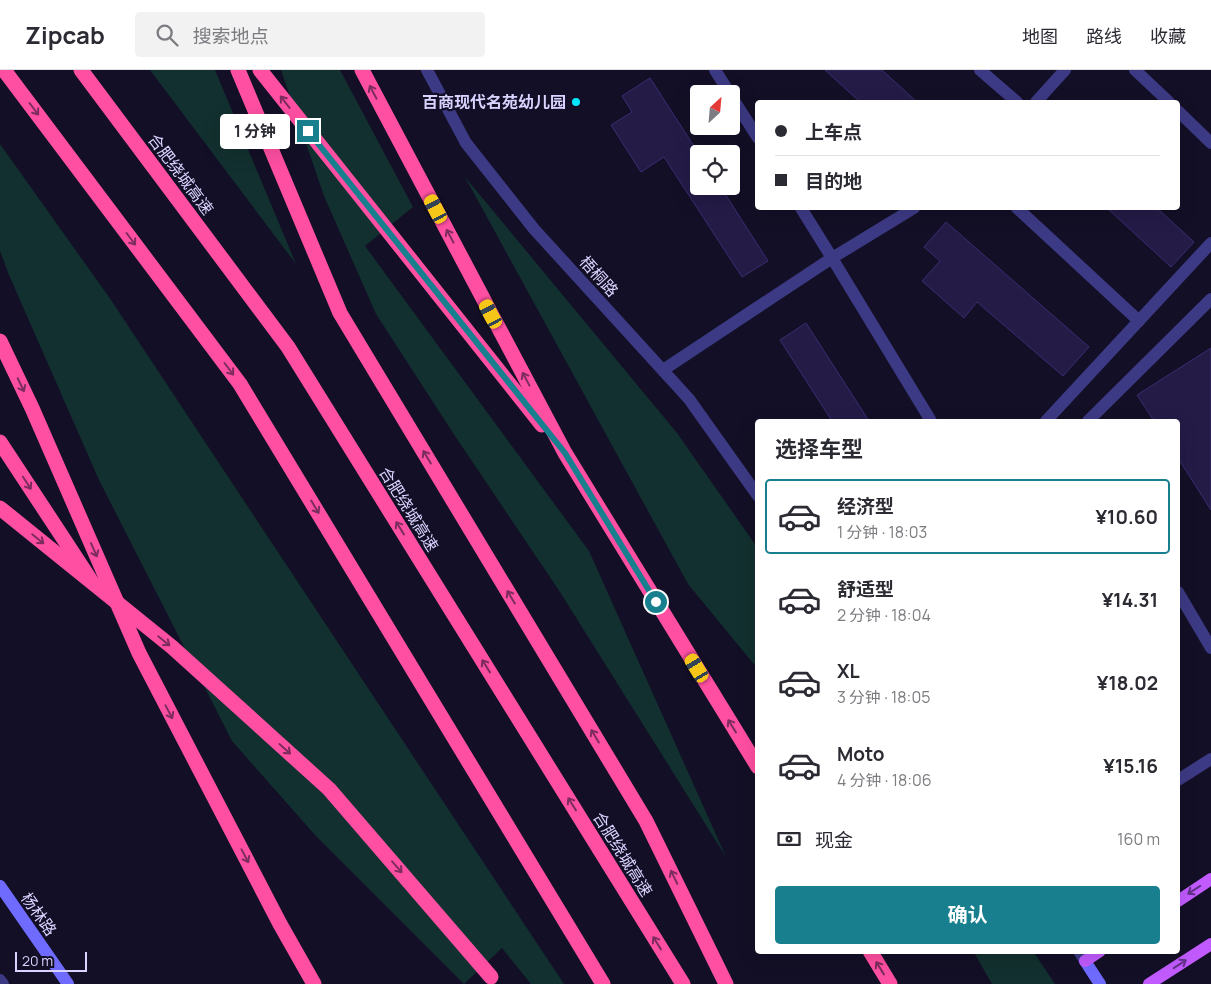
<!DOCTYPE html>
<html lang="zh">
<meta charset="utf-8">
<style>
:root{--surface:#fff;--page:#f2f2f3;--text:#2b2b33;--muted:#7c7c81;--line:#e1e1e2;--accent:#187f8f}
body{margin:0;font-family:Manrope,"Noto Sans SC",sans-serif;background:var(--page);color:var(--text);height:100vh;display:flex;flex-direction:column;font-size:19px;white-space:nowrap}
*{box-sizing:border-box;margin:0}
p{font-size:16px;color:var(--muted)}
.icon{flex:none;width:28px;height:28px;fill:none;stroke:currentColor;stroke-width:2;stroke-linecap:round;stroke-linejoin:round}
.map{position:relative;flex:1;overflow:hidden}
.drawer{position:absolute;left:755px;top:349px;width:425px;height:535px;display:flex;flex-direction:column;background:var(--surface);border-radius:5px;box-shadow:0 5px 20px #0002}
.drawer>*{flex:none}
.hud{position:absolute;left:755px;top:30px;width:425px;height:110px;border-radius:5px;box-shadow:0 5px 20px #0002;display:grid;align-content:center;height:110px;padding:0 20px;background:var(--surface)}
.needle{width:32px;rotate:26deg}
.tools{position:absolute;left:690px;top:15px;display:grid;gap:10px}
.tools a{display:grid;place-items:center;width:50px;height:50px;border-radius:5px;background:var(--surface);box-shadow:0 5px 20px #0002;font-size:25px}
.scale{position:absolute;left:15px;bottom:12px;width:72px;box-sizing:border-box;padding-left:5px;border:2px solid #d9d4ff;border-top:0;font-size:14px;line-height:18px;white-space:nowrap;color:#d9d4ff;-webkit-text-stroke:4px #130f26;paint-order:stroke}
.end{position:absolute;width:22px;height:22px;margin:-11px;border:6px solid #187f8f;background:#fff;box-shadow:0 0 0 2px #fff}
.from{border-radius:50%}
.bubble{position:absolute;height:35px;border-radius:5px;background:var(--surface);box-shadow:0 5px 20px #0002;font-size:16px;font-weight:700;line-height:35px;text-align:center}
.car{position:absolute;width:15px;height:30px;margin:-15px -8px;border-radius:6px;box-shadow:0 0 4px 1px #0007;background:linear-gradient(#f5c518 24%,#345 0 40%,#f5c518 0 76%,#345 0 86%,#f5c518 0)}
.hud b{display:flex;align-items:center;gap:18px;height:48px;font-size:19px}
.hud b+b{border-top:1px solid var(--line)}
.hud i{width:12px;height:12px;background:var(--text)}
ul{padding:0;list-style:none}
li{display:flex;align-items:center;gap:15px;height:75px;margin:0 10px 8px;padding:0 10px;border:2px solid transparent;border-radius:5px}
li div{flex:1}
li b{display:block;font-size:19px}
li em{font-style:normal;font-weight:700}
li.current{border-color:var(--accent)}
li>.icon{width:45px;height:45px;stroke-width:1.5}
h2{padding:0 20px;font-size:22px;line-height:60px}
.pay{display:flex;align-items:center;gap:12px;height:55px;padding:0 20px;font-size:19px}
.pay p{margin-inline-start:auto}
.cta{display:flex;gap:10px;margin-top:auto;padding:10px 20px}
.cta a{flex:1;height:58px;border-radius:5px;background:var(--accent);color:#fff;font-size:20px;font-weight:700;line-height:58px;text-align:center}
header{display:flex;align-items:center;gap:30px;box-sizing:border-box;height:70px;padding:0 25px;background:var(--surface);border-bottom:1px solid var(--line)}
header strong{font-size:24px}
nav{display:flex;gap:28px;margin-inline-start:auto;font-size:18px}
.search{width:350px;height:45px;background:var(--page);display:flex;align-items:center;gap:12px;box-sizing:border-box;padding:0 18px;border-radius:5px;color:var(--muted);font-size:19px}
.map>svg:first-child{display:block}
.green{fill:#12302f}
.building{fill:#241b47;stroke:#3b2d73}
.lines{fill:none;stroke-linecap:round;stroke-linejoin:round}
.lane{stroke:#3d3a85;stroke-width:12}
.street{stroke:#3d3a85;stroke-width:12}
.secondary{stroke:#6f6bff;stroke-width:12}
.primary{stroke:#c25bff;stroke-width:12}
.highway{stroke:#ff4fa3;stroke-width:15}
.highway-bridge{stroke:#ff4fa3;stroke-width:15}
.oneway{stroke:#7d2c5e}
.oneway2{stroke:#623188}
.route{stroke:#187f8f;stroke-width:6}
.poi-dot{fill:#00e5ff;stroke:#130f26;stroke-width:2}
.labels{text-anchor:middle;stroke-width:4.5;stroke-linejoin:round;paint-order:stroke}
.poi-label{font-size:16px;font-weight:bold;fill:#d9d4ff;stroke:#130f26;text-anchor:end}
.street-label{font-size:16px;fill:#d9d4ff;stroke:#130f26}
</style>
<header>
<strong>Zipcab</strong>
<div class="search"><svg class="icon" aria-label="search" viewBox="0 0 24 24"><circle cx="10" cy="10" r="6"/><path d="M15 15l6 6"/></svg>搜索地点</div>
<nav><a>地图</a><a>路线</a><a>收藏</a></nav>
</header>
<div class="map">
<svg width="1211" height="914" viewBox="0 0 1211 914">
<rect width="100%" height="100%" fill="#130f26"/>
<g class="green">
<path d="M 150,0 L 215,0 L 296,194 Z"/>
<path d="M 281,0 L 340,0 L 413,137 L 365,176 L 589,481 L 726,787 L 560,522 L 455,366 L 376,244 L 324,126 Z"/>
<path d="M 0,74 L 111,230 L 564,914 L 531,914 L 502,878 L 464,914 L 316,766 L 232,671 L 99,410 L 9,205 L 0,181 Z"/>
<path d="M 465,107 L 677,363 L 757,477 L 757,598 L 688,514 Z"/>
<path d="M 973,881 L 1033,881 L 1055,914 L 992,914 Z"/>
</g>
<g class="building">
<path d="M 825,0 L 882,0 L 917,32 L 860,32 Z"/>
<path d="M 650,8 L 699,84 L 699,116 L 720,116 L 768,191 L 742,207 L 664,87 L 641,102 L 611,55 L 632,42 L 622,26 Z"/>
<path d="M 1107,138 L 1157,138 L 1194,172 L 1171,197 Z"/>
<path d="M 946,152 L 1089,277 L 1063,306 L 977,232 L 964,248 L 922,211 L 940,191 L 924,177 Z"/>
<path d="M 806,253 L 869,351 L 832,351 L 780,270 Z"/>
<path d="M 1211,278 L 1211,440 L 1178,388 L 1178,351 L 1154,351 L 1137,325 Z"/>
</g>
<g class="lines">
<g class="lane">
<path d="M 715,0 L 730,24"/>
<path d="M 980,0 L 1017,32"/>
<path d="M 1135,0 L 1169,32"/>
<path d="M 731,26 L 758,68"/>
<path d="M 1036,32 L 1065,0"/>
<path d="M 1178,41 L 1211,73"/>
<path d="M 801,138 L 832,188 L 914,138"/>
<path d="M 1017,138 L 1139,251"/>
<path d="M 663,300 L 832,188 L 931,351"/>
<path d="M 1046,351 L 1211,173"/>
<path d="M 1088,351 L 1211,229"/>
<path d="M 1178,522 L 1211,578"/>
<path d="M 1178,710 L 1211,689"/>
<path d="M 0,910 L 3,914"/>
</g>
<g class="street">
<path d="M 427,0 L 466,73 L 534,159 L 689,329 L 758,426"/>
<path d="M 1079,881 L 1085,891"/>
</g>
<g class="secondary">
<path d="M 0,816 L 68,914"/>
<path d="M 1085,891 L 1100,914"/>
</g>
<g class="primary">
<path d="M 1178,831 L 1211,809"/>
<path d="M 1085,891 L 1100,881"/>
<path d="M 1149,914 L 1211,874"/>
</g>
<g class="highway">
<path d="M 4,0 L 240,314 L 603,914"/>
<path d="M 81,0 L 288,277 L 683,914"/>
<path d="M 238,0 L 340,243 L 646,751 L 726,914"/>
<path d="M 260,0 L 542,355"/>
<path d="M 362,0 L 565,383 L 758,697"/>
<path d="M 0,271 L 32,338 L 139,583 L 280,854 L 314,914"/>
<path d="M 0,372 L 90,509"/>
<path d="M 870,881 L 890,914"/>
</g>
<path class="highway-bridge" d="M 0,438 L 172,577 L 329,719 L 491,907"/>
</g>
<defs><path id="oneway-shaft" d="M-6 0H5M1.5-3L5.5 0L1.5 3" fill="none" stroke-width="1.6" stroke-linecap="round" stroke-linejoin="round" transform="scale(1.25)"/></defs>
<g class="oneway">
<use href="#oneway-shaft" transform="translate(373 22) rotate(-118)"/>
<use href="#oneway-shaft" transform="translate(285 32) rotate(-128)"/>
<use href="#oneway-shaft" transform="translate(34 39) rotate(53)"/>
<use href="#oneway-shaft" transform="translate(450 166) rotate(-118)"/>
<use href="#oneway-shaft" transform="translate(131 169) rotate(53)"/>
<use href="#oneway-shaft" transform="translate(229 299) rotate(53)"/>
<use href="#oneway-shaft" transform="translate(526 309) rotate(-118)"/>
<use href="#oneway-shaft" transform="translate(21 315) rotate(64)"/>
<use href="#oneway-shaft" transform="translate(427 387) rotate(-121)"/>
<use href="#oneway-shaft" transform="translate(27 413) rotate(57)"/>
<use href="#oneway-shaft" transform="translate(315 437) rotate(59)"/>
<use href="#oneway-shaft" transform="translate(400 458) rotate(-122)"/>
<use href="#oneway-shaft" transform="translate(38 469) rotate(39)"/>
<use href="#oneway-shaft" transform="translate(94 480) rotate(66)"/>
<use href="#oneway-shaft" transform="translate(511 527) rotate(-121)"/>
<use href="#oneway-shaft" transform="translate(164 571) rotate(39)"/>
<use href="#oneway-shaft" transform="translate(486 596) rotate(-122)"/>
<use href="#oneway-shaft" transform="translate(169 642) rotate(62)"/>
<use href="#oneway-shaft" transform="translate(732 656) rotate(-122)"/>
<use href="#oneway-shaft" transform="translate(595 666) rotate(-121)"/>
<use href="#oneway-shaft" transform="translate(285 679) rotate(42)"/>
<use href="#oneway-shaft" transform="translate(572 734) rotate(-122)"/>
<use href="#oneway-shaft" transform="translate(245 786) rotate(62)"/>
<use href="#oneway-shaft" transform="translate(397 797) rotate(49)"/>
<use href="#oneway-shaft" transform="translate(674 807) rotate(-116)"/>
<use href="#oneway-shaft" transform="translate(657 873) rotate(-122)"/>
<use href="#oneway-shaft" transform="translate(880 898) rotate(-122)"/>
</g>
<g class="oneway2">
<use href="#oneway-shaft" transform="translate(1194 820) rotate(147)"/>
<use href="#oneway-shaft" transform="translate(1180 894) rotate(-33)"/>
</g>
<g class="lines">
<path class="route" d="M 308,61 L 565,383 L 656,532"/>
</g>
<circle class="poi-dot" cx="576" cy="32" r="5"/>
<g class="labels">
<g class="poi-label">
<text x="566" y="38">百商现代名苑幼儿园</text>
</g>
<g class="street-label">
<text transform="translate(181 104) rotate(53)" y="6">合肥绕城高速</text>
<text transform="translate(599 206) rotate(48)" y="6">梧桐路</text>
<text transform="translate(409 439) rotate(58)" y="6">合肥绕城高速</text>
<text transform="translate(623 784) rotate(58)" y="6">合肥绕城高速</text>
<text transform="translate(39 844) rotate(55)" y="6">杨林路</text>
</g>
</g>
</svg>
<div class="tools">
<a><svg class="needle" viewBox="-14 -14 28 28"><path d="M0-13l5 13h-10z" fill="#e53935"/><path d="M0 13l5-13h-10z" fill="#7c7c81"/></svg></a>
<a><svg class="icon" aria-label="locate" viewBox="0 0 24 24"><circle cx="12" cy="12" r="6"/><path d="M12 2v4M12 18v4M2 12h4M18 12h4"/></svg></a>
</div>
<div class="scale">20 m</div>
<i class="end from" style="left:656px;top:532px"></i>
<i class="end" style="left:308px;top:61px"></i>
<div class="bubble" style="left:220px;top:44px;width:70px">1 分钟</div>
<i class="car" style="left:436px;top:139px;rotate:332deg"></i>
<i class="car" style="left:491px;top:244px;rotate:332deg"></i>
<i class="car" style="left:697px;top:598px;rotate:329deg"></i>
<div class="hud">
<b><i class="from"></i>上车点</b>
<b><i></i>目的地</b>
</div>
<section class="drawer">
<h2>选择车型</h2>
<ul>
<li class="current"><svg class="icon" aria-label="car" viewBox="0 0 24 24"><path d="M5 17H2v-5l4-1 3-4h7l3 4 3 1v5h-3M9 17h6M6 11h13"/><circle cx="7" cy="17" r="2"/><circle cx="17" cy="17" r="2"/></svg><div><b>经济型</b><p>1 分钟 · 18:03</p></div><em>¥10.60</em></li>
<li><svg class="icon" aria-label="car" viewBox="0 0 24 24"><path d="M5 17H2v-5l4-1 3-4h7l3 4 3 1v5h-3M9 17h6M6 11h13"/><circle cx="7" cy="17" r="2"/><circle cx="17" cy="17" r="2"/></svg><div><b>舒适型</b><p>2 分钟 · 18:04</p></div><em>¥14.31</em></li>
<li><svg class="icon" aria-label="car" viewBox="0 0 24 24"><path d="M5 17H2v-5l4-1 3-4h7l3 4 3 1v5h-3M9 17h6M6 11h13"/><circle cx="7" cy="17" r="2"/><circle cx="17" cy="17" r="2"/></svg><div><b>XL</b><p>3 分钟 · 18:05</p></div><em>¥18.02</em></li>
<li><svg class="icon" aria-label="car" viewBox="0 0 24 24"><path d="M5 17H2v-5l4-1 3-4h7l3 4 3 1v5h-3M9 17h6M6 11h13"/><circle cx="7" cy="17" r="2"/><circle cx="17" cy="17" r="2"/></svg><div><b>Moto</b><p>4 分钟 · 18:06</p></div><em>¥15.16</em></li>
</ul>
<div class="pay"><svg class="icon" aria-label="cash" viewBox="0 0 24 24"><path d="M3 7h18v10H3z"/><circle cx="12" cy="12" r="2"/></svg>现金<p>160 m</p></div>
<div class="cta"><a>确认</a></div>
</section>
</div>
